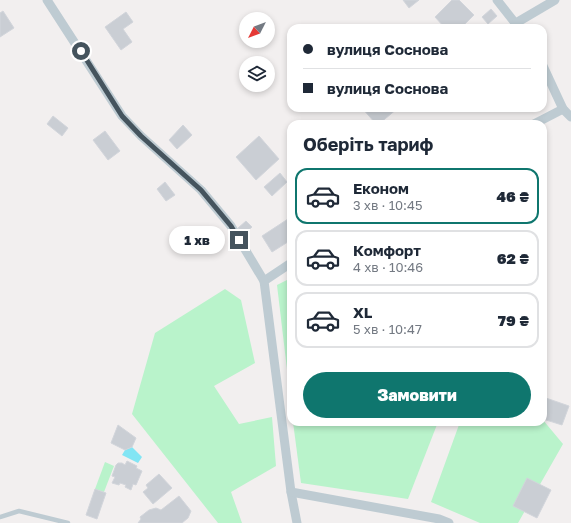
<!DOCTYPE html>
<html lang="uk">
<meta charset="utf-8">
<style>
:root{--surface:#fff;--page:#f6f6f7;--text:#1f2937;--muted:#747a83;--line:#e0e1e3;--accent:#0f766e}
body{margin:0;font-family:"Golos Text",sans-serif;background:var(--page);color:var(--text);height:100vh;display:flex;flex-direction:column;font-size:15px;white-space:nowrap}
*{box-sizing:border-box;margin:0}
p{font-size:13px;color:var(--muted)}
.icon{flex:none;width:22px;height:22px;fill:none;stroke:currentColor;stroke-width:2;stroke-linecap:round;stroke-linejoin:round}
.map{position:relative;flex:1;overflow:hidden}
.side{position:absolute;left:287px;top:120px;width:260px;height:306px;display:flex;flex-direction:column;background:var(--surface);border-radius:12px;box-shadow:0 2px 6px #0003}
.side>*{flex:none}
.top-card{position:absolute;left:287px;top:24px;width:260px;height:88px;border-radius:12px;box-shadow:0 2px 6px #0003;display:grid;align-content:center;height:88px;padding:0 16px;background:var(--surface)}
.needle{width:26px;rotate:228deg}
.controls{position:absolute;left:239px;top:12px;display:grid;gap:8px}
.controls a{display:grid;place-items:center;width:36px;height:36px;border-radius:50%;background:var(--surface);box-shadow:0 2px 6px #0003;font-size:20px}
.end{position:absolute;width:18px;height:18px;margin:-9px;border:5px solid #45545e;background:#fff;box-shadow:0 0 0 2px #fff}
.from{border-radius:50%}
.bubble{position:absolute;height:28px;border-radius:14px;background:var(--surface);box-shadow:0 2px 6px #0003;font-size:13px;font-weight:800;line-height:28px;text-align:center}
.top-card b{display:flex;align-items:center;gap:14px;height:38px;font-size:15px}
.top-card b+b{border-top:1px solid var(--line)}
.top-card i{width:10px;height:10px;background:var(--text)}
ul{padding:0;list-style:none}
li{display:flex;align-items:center;gap:12px;height:56px;margin:0 8px 6px;padding:0 8px;border:2px solid var(--line);border-radius:12px}
li div{flex:1}
li b{display:block;font-size:15px}
li em{font-style:normal;font-weight:800}
li.current{border-color:var(--accent)}
li>.icon{width:36px;height:36px;stroke-width:1.5}
h2{padding:0 16px;font-size:18px;line-height:48px}
.cta{display:flex;gap:8px;margin-top:auto;padding:8px 16px}
.cta a{flex:1;height:46px;border-radius:24px;background:var(--accent);color:#fff;font-size:16px;font-weight:800;line-height:46px;text-align:center}
.map>svg:first-child{display:block}
.green{fill:#b9f3cb}
.water{fill:#82e5f4}
.building{fill:#caced4;stroke:#d2d5db}
.lines{fill:none;stroke-linecap:round;stroke-linejoin:round}
.service{stroke:#becbd2;stroke-width:4.5}
.minor{stroke:#becbd2;stroke-width:9}
.route{stroke:#45545e;stroke-width:5}
</style>
<div class="map">
<svg width="571" height="523" viewBox="0 0 571 523">
<rect width="100%" height="100%" fill="#f2efef"/>
<g class="green">
<path d="M 291,278 L 291,403 L 277,285 Z"/>
<path d="M 225,289 L 241,300 L 255,363 L 214,386 L 239,424 L 272,417 L 276,466 L 231,492 L 242,523 L 218,523 L 132,414 L 155,333 Z"/>
<path d="M 543,420 L 563,444 L 518,523 L 480,523 L 431,502 L 460,422 L 543,422 Z"/>
<path d="M 293,422 L 438,422 L 408,499 L 301,483 Z"/>
<path d="M 105,462 L 114,466 L 104,492 L 95,489 Z"/>
</g>
<path class="water" d="M 132,447 L 142,457 L 138,463 L 122,455 L 125,450 Z"/>
<g class="building">
<path d="M 403,0 L 419,0 L 409,8 Z"/>
<path d="M 452,0 L 459,0 L 474,15 L 461,28 L 445,28 L 435,17 Z"/>
<path d="M 491,9 L 497,16 L 488,24 L 482,17 Z"/>
<path d="M 3,11 L 14,28 L 0,37 L 0,13 Z"/>
<path d="M 126,12 L 133,22 L 123,29 L 132,42 L 121,50 L 105,27 Z"/>
<path d="M 362,108 L 398,108 L 379,124 L 376,124 Z"/>
<path d="M 53,116 L 68,128 L 62,136 L 47,124 Z"/>
<path d="M 183,125 L 192,135 L 177,149 L 169,140 Z"/>
<path d="M 105,131 L 120,151 L 108,160 L 93,140 Z"/>
<path d="M 259,136 L 279,159 L 256,180 L 236,157 Z"/>
<path d="M 280,173 L 287,182 L 272,196 L 264,187 Z"/>
<path d="M 165,182 L 175,195 L 166,201 L 157,189 Z"/>
<path d="M 291,217 L 291,240 L 272,252 L 262,236 Z"/>
<path d="M 246,221 L 252,227 L 244,234 L 238,228 Z"/>
<path d="M 543,397 L 569,406 L 562,425 L 543,419 Z"/>
<path d="M 118,425 L 136,438 L 132,447 L 125,450 L 111,443 Z"/>
<path d="M 127,461 L 137,466 L 136,468 L 142,471 L 136,485 L 133,484 L 131,490 L 125,487 L 126,485 L 120,483 L 119,485 L 112,483 L 115,477 L 112,476 L 116,465 L 118,463 L 122,463 L 125,465 Z"/>
<path d="M 159,474 L 172,488 L 153,504 L 143,492 L 148,488 L 146,485 Z"/>
<path d="M 527,478 L 551,490 L 537,518 L 513,506 Z"/>
<path d="M 95,489 L 106,493 L 97,519 L 86,515 Z"/>
<path d="M 179,496 L 191,511 L 188,518 L 182,523 L 138,523 L 141,519 L 140,517 L 149,510 L 156,508 L 161,510 Z"/>
</g>
<g class="lines">
<path class="service" d="M 0,517 L 19,511 L 68,523"/>
<g class="minor">
<path d="M 47,0 L 122,116 L 141,136 L 201,190 L 231,226 L 264,281 L 291,263"/>
<path d="M 497,0 L 519,28"/>
<path d="M 516,23 L 555,0"/>
<path d="M 543,66 L 563,109 L 571,117"/>
<path d="M 534,124 L 563,109"/>
<path d="M 264,281 L 291,492 L 297,523"/>
<path d="M 291,492 L 439,519 L 449,523"/>
</g>
</g>
<g class="lines">
<path class="route" d="M 81,51 L 122,116 L 141,136 L 201,190 L 231,226 L 239,240"/>
</g>
</svg>
<div class="controls">
<a><svg class="needle" viewBox="-14 -14 28 28"><path d="M0-13l5 13h-10z" fill="#e53935"/><path d="M0 13l5-13h-10z" fill="#747a83"/></svg></a>
<a><svg class="icon" aria-label="layers" viewBox="0 0 24 24"><path d="M12 4l9 5-9 5-9-5zM3 14l9 5 9-5"/></svg></a>
</div>
<i class="end from" style="left:81px;top:51px"></i>
<i class="end" style="left:239px;top:240px"></i>
<div class="bubble" style="left:169px;top:226px;width:56px">1 хв</div>
<div class="top-card">
<b><i class="from"></i>вулиця Соснова</b>
<b><i></i>вулиця Соснова</b>
</div>
<section class="side">
<h2>Оберіть тариф</h2>
<ul>
<li class="current"><svg class="icon" aria-label="car" viewBox="0 0 24 24"><path d="M5 17H2v-5l4-1 3-4h7l3 4 3 1v5h-3M9 17h6M6 11h13"/><circle cx="7" cy="17" r="2"/><circle cx="17" cy="17" r="2"/></svg><div><b>Економ</b><p>3 хв · 10:45</p></div><em>46 ₴</em></li>
<li><svg class="icon" aria-label="car" viewBox="0 0 24 24"><path d="M5 17H2v-5l4-1 3-4h7l3 4 3 1v5h-3M9 17h6M6 11h13"/><circle cx="7" cy="17" r="2"/><circle cx="17" cy="17" r="2"/></svg><div><b>Комфорт</b><p>4 хв · 10:46</p></div><em>62 ₴</em></li>
<li><svg class="icon" aria-label="car" viewBox="0 0 24 24"><path d="M5 17H2v-5l4-1 3-4h7l3 4 3 1v5h-3M9 17h6M6 11h13"/><circle cx="7" cy="17" r="2"/><circle cx="17" cy="17" r="2"/></svg><div><b>XL</b><p>5 хв · 10:47</p></div><em>79 ₴</em></li>
</ul>
<div class="cta"><a>Замовити</a></div>
</section>
</div>
